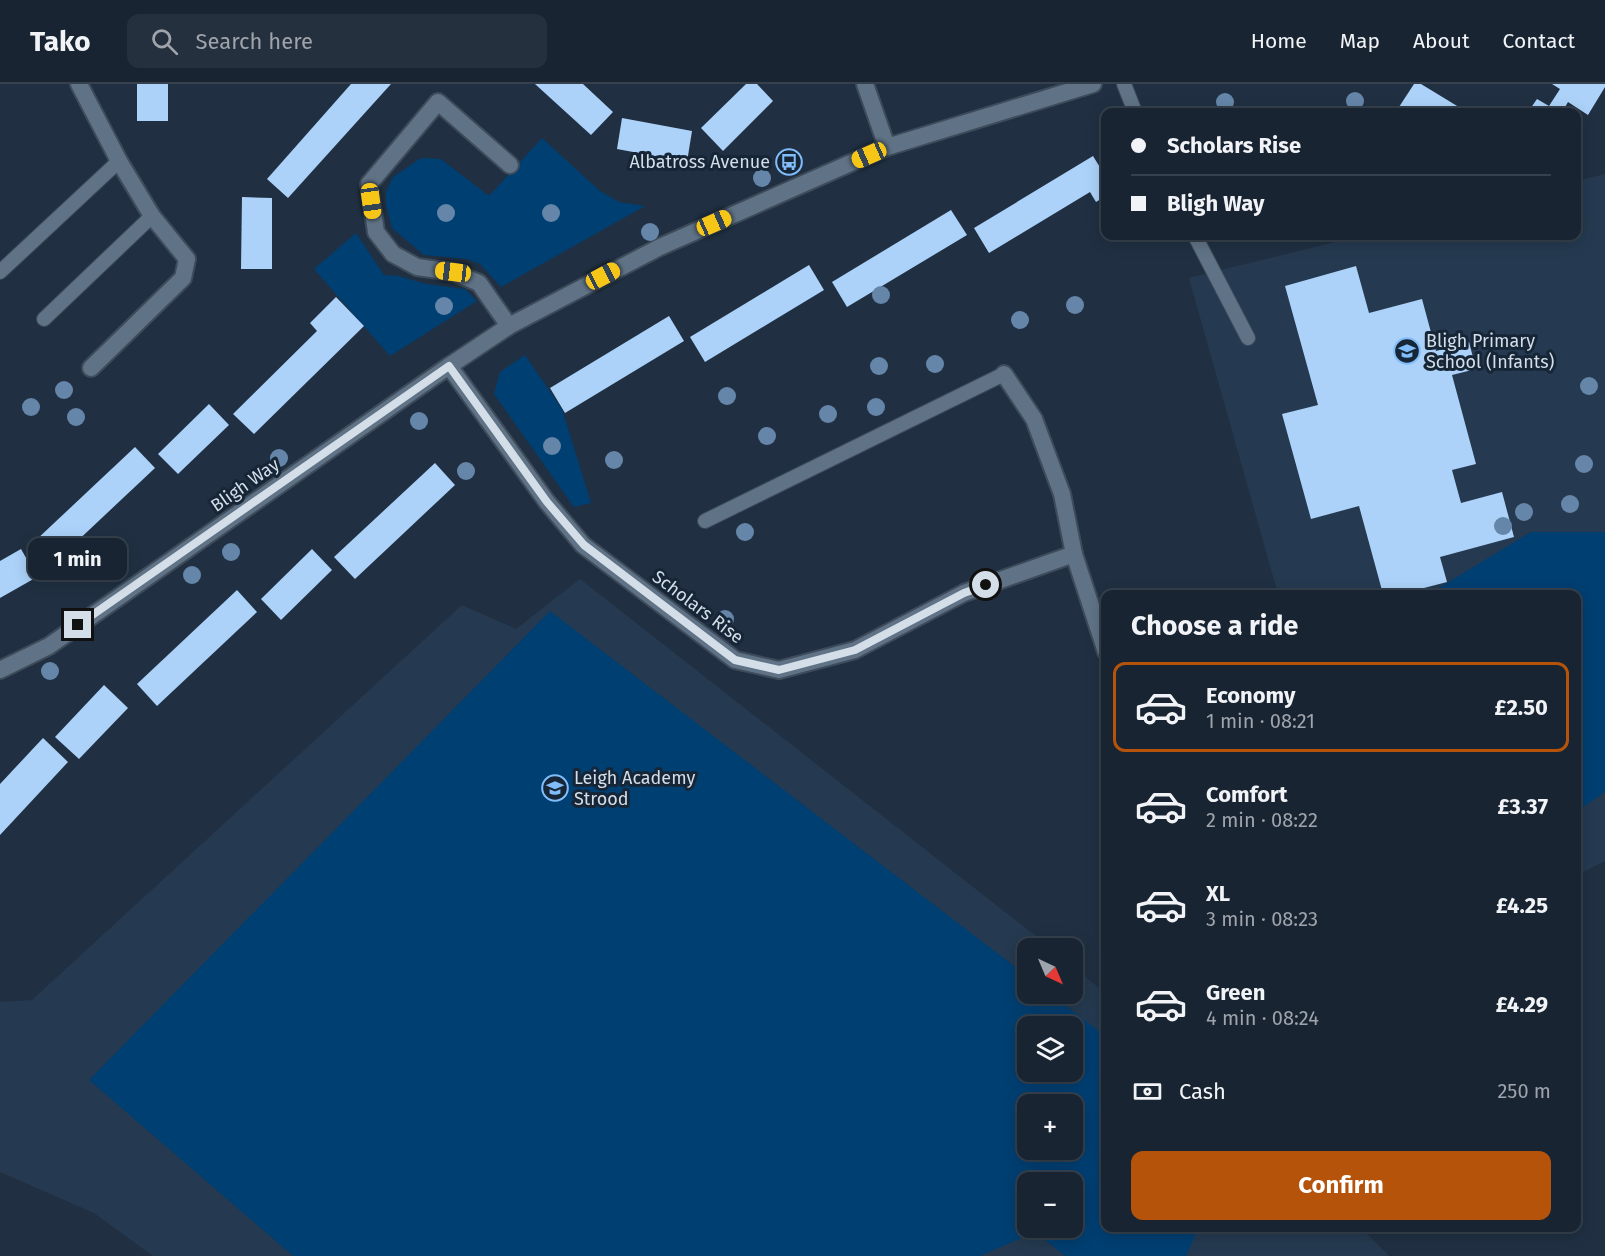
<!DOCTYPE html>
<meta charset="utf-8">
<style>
:root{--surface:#182432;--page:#25303e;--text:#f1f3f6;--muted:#9fa4ac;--line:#36414d;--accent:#b45309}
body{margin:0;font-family:"Fira Sans",sans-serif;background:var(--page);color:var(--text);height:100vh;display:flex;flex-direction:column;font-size:22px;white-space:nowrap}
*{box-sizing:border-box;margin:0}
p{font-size:20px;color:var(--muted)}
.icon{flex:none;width:33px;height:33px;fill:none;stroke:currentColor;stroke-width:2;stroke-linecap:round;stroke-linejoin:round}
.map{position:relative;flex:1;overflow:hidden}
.details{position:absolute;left:1101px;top:506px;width:480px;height:642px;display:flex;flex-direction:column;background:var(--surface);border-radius:12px;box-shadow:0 3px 15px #0003,0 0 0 2px var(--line)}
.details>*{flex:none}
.hud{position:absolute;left:1101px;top:24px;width:480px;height:132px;border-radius:12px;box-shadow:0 3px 15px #0003,0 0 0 2px var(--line);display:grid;align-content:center;height:132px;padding:0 30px;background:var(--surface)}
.needle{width:39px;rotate:136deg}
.controls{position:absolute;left:1017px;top:854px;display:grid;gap:12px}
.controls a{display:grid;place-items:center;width:66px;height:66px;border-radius:12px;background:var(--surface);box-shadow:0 3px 15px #0003,0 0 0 2px var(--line);font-size:30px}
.end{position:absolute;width:27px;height:27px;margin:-14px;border:8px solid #d3dee9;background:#111;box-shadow:0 0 0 3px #111}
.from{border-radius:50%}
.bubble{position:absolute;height:42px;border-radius:12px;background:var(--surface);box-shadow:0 3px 15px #0003,0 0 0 2px var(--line);font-size:20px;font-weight:700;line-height:42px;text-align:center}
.car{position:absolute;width:18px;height:36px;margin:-18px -9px;border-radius:8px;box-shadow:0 0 4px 2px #0007;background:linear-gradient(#f5c518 24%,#345 0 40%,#f5c518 0 76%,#345 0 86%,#f5c518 0)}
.hud b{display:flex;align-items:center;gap:21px;height:57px;font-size:22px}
.hud b+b{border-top:2px solid var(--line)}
.hud i{width:15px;height:15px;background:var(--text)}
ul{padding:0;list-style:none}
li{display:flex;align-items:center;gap:18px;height:90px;margin:0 12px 9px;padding:0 18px;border:3px solid transparent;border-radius:12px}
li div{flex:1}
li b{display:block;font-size:22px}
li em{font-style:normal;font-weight:700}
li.on{border-color:var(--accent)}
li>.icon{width:54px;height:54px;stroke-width:1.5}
h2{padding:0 30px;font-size:27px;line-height:72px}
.pay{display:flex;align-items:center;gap:15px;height:66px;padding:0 30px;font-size:22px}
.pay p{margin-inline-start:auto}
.action{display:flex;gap:12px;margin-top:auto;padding:12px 30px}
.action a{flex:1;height:69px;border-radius:12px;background:var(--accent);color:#fff;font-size:24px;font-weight:700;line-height:69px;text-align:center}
header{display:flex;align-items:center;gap:36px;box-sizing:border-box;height:84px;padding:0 30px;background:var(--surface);border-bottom:2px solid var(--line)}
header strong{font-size:28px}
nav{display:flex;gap:33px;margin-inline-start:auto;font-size:21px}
.search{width:420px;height:54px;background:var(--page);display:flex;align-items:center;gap:15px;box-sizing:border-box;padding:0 21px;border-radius:12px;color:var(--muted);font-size:22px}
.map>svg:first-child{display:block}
.built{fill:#253a50;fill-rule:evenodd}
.green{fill:#003f72;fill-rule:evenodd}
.building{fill:#acd2f9}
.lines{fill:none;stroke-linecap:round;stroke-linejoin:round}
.service-casing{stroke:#3d4b5a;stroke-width:16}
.minor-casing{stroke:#3d4b5a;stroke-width:20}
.tertiary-casing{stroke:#3d4b5a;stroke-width:20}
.service{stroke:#607386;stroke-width:14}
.minor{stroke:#607386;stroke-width:16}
.tertiary{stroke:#607386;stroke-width:16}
.tree{fill:#6586a9}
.route{stroke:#d3dee9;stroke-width:8}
.labels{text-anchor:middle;stroke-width:6;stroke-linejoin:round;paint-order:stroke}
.poi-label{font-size:18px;fill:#d3dee9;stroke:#162637;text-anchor:start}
.street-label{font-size:18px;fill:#d3dee9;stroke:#162637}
</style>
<header>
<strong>Tako</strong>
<div class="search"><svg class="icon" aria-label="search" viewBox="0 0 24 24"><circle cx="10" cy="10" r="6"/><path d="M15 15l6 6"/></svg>Search here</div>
<nav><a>Home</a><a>Map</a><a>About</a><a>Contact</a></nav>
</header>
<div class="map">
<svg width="1605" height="1172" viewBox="0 0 1605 1172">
<rect width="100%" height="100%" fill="#203042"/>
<g class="built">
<path d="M 1605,90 L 1605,777 L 1577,791 L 1576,510 L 1278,510 L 1189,194 L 1360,152 L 1576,152 L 1577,97 Z"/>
<path d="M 580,495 L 1051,864 L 1028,864 L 1028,909 L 1072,909 L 1073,882 L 1105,909 L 1106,1143 L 1360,1143 L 1389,1172 L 153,1172 L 94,1129 L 0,1088 L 0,918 L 32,916 L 462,521 L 516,545 ZM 1028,942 L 1072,942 L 1072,987 L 1028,987 ZM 1028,1020 L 1072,1020 L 1072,1065 L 1028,1065 ZM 1028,1098 L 1072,1098 L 1072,1143 L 1028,1143 Z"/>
</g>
<g class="green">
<path d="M 542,54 L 600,107 L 619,118 L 645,122 L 501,203 L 480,180 L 467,175 L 424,171 L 392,144 L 386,121 L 386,108 L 393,93 L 421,74 L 441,75 L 489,112 Z"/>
<path d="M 356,149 L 384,191 L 399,192 L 426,200 L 465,205 L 477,217 L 390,272 L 314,185 Z"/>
<path d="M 525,271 L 562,325 L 591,419 L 574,423 L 494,310 L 500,288 Z"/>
<path d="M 1531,448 L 1605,448 L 1605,708 L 1577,727 L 1576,510 L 1429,510 Z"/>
<path d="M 550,527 L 1027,892 L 1028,909 L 1049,909 L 1105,952 L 1106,1143 L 1199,1143 L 1186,1172 L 1065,1172 L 1035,1148 L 980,1172 L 293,1172 L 89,996 ZM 1028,942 L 1072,942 L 1072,987 L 1028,987 ZM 1028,1020 L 1072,1020 L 1072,1065 L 1028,1065 ZM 1028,1098 L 1072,1098 L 1072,1143 L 1028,1143 Z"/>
</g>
<g class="building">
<rect x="137" y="0" width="31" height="37"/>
<path d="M 351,0 L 391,0 L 288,114 L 267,95 Z"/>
<path d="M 535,0 L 583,0 L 613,28 L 591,51 Z"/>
<path d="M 746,0 L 757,0 L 773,17 L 723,67 L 701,44 Z"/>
<path d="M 1414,0 L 1421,0 L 1467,28 L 1408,28 L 1399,23 Z"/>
<path d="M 1552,0 L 1605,0 L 1605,3 L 1588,31 L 1568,18 L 1564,25 L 1571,28 L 1528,28 L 1537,15 L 1549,22 L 1560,5 Z"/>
<path d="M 622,34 L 692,47 L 687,78 L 617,65 Z"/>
<path d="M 1093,72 L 1106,93 L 1106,112 L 1096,118 L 1090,108 L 989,169 L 974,144 Z"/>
<path d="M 242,113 L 272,114 L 272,185 L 241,185 Z"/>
<path d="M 951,126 L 967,151 L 847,223 L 832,198 Z"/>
<path d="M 809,181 L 824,206 L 705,278 L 690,253 Z"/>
<path d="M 1356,182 L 1369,229 L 1422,215 L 1436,267 L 1469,258 L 1476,285 L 1452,291 L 1476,380 L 1452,386 L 1461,419 L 1502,408 L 1514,453 L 1440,473 L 1447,498 L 1401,510 L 1383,510 L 1359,422 L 1311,435 L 1282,330 L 1318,321 L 1285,202 Z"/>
<path d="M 336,213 L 364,242 L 254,350 L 233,330 L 317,247 L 310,239 Z"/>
<path d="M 669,232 L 684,257 L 565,329 L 550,304 Z"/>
<path d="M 209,320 L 229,341 L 178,390 L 158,370 Z"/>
<path d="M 135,363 L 155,384 L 55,478 L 35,457 Z"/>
<path d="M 435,379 L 455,401 L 355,495 L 334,473 Z"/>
<path d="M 21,465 L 37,493 L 0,514 L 0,477 Z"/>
<path d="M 312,465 L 332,486 L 281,536 L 261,515 Z"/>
<path d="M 237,506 L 257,528 L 157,622 L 137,600 Z"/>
<path d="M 104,601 L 128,624 L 79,675 L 55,653 Z"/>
<path d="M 43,654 L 68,678 L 0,751 L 0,700 Z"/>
</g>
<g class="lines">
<g class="service-casing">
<g id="service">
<path d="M 1124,0 L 1135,28"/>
<path d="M 1195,152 L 1248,254"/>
<path d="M 0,188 L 119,77"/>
<path d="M 44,235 L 152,132"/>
<path d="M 705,437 L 1004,290"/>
</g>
</g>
<g class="minor-casing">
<g id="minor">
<path d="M 79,0 L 119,77 L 152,132 L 187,175 L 183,194 L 91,284"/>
<path d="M 865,0 L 887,63"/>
<path d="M 509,242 L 479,199 L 453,188 L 417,183 L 393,170 L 376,148 L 369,100 L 438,18 L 510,81"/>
<path d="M 449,282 L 547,418 L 583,461 L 735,576 L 779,586 L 855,566 L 964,509 L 1074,470"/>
<path d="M 1004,290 L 1034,335 L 1062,410 L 1074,470 L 1106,568"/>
</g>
</g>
<g class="tertiary-casing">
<path id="tertiary" d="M 0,586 L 49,562 L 449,282 L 509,242 L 660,163 L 887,63 L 1093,0"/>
</g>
<use href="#service" class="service"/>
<use href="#minor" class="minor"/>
<use href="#tertiary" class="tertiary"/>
</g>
<g class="tree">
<circle cx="1355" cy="17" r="9"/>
<circle cx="1225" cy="18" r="9"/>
<circle cx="762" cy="94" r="9"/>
<circle cx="446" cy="129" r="9"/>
<circle cx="551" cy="129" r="9"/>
<circle cx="650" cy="148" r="9"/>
<circle cx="881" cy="211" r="9"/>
<circle cx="1075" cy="221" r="9"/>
<circle cx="444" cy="222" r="9"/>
<circle cx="1020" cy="236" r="9"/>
<circle cx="935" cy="280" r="9"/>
<circle cx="879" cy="282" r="9"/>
<circle cx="1589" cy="302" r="9"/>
<circle cx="64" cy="306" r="9"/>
<circle cx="727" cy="312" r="9"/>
<circle cx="31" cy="323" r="9"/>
<circle cx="876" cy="323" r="9"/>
<circle cx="828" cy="330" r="9"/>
<circle cx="76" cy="333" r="9"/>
<circle cx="419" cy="337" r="9"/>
<circle cx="767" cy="352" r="9"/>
<circle cx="552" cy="362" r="9"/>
<circle cx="279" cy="374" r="9"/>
<circle cx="614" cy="376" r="9"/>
<circle cx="1584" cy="380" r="9"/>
<circle cx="466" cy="387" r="9"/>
<circle cx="1570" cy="420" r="9"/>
<circle cx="1524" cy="428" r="9"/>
<circle cx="1503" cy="442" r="9"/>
<circle cx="745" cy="448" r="9"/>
<circle cx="231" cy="468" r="9"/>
<circle cx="192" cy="491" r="9"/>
<circle cx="725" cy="535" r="9"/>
<circle cx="50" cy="587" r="9"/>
</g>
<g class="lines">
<path class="route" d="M 78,541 L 449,282 L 547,418 L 584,461 L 735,576 L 779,586 L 855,566 L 964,509 L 986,501"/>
</g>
<defs>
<g id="bus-ring" transform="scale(1.35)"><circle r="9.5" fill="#162637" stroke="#80bdfa" stroke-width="1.5"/><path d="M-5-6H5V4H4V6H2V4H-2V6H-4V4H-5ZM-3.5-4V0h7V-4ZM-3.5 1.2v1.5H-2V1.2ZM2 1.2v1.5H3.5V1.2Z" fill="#80bdfa"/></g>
<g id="school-ring" transform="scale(1.35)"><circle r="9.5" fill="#162637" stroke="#80bdfa" stroke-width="1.5"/><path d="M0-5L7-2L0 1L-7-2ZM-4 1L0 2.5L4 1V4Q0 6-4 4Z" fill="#80bdfa"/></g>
</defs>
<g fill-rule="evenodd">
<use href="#bus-ring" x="789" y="78"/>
<use href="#school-ring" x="1407" y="267"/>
<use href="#school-ring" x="555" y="704"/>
</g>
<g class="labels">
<g class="poi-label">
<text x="770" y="84" text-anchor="end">Albatross Avenue</text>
<text x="1426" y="263">Bligh Primary<tspan x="1426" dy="21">School (Infants)</tspan></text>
<text x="574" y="700">Leigh Academy<tspan x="574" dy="21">Strood</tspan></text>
</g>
<g class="street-label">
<text transform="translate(245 401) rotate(-35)" y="6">Bligh Way</text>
<text transform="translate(698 523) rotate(37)" y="6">Scholars Rise</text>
</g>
</g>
</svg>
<div class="controls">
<a><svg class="needle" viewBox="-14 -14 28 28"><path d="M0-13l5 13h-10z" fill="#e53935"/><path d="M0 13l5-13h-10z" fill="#9fa4ac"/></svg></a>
<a><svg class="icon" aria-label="layers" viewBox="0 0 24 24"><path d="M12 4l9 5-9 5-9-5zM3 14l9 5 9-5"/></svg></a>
<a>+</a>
<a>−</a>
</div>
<i class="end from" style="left:986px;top:501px"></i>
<i class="end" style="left:78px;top:541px"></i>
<div class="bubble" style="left:28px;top:454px;width:99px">1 min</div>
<i class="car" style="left:869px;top:71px;rotate:246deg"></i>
<i class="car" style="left:371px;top:117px;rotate:172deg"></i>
<i class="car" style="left:714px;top:139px;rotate:66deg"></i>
<i class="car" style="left:453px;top:188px;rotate:277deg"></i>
<i class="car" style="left:603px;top:192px;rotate:62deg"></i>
<div class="hud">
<b><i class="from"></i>Scholars Rise</b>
<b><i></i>Bligh Way</b>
</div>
<section class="details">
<h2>Choose a ride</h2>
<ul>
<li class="on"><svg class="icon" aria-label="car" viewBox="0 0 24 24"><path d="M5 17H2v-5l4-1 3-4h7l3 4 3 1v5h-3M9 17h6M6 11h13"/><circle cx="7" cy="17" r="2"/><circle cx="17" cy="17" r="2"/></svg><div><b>Economy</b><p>1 min · 08:21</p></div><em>£2.50</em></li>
<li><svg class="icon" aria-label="car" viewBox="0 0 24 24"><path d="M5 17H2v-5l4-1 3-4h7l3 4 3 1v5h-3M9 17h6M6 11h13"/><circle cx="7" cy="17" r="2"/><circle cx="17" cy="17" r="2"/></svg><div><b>Comfort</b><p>2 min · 08:22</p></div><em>£3.37</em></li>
<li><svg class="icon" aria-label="car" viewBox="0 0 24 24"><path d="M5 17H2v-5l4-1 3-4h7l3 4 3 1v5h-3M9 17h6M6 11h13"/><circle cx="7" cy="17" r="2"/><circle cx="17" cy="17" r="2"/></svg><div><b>XL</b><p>3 min · 08:23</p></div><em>£4.25</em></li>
<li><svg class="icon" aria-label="car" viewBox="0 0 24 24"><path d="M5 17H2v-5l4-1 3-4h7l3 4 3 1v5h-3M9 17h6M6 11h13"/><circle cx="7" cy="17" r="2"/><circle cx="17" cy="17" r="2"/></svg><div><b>Green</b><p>4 min · 08:24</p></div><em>£4.29</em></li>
</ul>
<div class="pay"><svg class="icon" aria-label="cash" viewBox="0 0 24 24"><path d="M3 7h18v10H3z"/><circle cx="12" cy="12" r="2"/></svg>Cash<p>250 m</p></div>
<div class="action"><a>Confirm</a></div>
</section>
</div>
